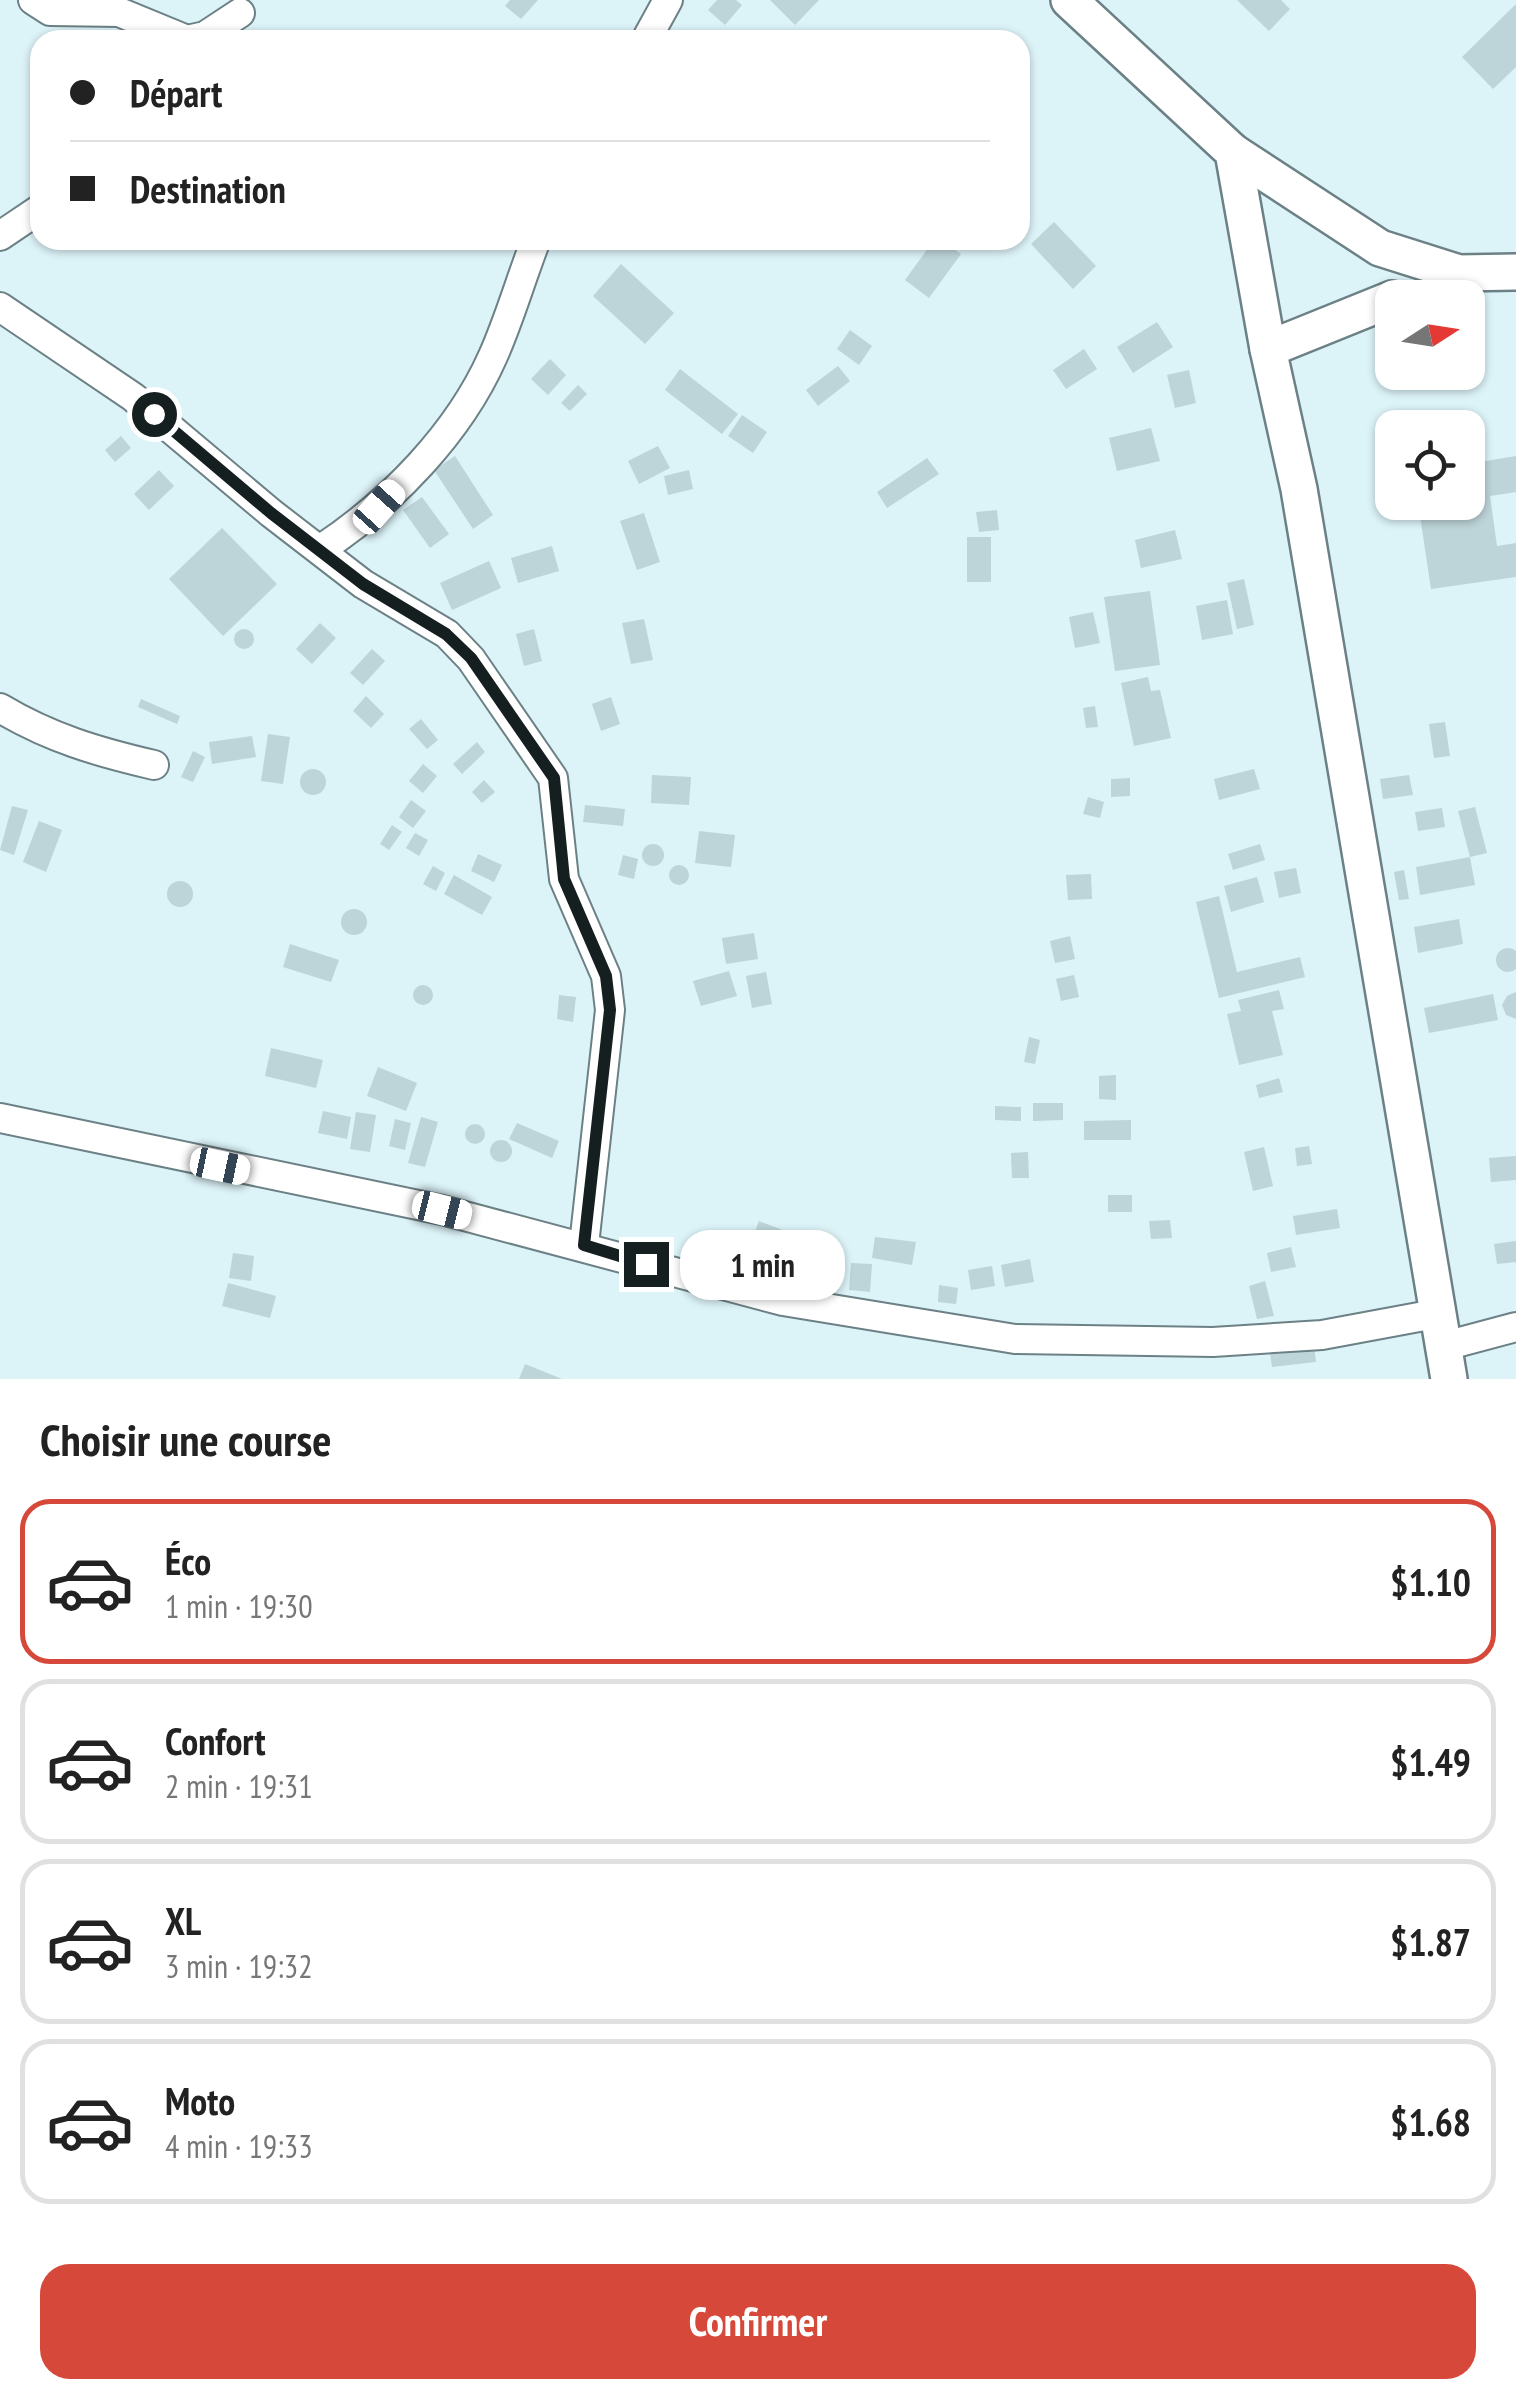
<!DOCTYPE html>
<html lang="fr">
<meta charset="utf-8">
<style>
:root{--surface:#fff;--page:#f2f2f2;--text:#222;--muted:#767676;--line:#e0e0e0;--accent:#d6483a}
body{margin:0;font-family:"PT Sans Narrow",sans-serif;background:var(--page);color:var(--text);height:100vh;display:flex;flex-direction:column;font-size:38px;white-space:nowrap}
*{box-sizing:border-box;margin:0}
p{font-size:32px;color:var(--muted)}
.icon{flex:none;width:55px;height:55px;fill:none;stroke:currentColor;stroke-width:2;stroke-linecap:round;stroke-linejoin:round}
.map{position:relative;height:1379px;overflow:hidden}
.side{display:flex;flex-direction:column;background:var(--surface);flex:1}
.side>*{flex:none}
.banner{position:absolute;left:30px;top:30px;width:1000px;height:220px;border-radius:30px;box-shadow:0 2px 8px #0004;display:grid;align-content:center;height:220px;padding:0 40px;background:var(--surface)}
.needle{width:65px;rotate:78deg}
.fabs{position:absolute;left:1375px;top:280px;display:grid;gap:20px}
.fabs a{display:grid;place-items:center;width:110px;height:110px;border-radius:20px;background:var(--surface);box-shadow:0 2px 8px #0004;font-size:50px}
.end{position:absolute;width:45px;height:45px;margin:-22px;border:12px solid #161f20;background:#fff;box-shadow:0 0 0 5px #fff}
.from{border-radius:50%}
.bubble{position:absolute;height:70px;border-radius:30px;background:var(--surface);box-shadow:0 2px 8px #0004;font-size:32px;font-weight:800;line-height:70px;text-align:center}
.car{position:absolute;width:30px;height:60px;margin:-30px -15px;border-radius:12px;box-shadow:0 0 8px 2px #0007;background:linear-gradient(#fff 24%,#345 0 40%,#fff 0 76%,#345 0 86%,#fff 0)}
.banner b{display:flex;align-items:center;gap:35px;height:95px;font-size:38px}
.banner b+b{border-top:2px solid var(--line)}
.banner i{width:25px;height:25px;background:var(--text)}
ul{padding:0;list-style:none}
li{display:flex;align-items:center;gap:30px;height:165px;margin:0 20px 15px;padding:0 20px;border:5px solid var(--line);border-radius:30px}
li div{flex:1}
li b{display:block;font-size:38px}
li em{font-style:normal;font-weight:800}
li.selected{border-color:var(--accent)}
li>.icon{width:90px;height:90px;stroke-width:1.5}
h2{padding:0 40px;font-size:45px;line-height:120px}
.cta{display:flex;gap:20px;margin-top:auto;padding:20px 40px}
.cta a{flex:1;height:115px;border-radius:30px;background:var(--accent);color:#fff;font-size:40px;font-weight:800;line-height:115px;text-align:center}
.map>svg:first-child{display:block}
.building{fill:#bdd4d8}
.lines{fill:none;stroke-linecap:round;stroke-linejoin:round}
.minor-casing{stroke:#6c8185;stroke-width:32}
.tertiary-casing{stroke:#6c8185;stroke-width:40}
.minor{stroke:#fff;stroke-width:28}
.tertiary{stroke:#fff;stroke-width:35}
.route{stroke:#161f20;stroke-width:12}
</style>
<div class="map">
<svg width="1516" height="1379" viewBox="0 0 1516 1379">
<rect width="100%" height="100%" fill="#dcf3f8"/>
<g class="building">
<path d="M 510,0 L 538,0 L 521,19 L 505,6 Z"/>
<path d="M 717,0 L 736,0 L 742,5 L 725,25 L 708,10 Z"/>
<path d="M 770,0 L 819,0 L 795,25 Z"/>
<path d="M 1237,0 L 1281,0 L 1290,9 L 1269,31 Z"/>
<path d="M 1516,4 L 1516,67 L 1493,89 L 1462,57 Z"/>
<path d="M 1054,222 L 1096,266 L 1073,289 L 1031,244 Z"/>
<path d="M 934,240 L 942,240 L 961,254 L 929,298 L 905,280 Z"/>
<path d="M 621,264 L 674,313 L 645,344 L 593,296 Z"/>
<path d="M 1157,322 L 1173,347 L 1133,373 L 1117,347 Z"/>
<path d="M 850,330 L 872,346 L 859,365 L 837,349 Z"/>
<path d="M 1084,349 L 1097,369 L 1066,389 L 1053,370 Z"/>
<path d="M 550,359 L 566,375 L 548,395 L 531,379 Z"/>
<path d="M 838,366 L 850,381 L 818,406 L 806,390 Z"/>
<path d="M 680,369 L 738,414 L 722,434 L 665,390 Z"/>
<path d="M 1189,370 L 1196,403 L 1175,408 L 1167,375 Z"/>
<path d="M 578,385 L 587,394 L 570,411 L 561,403 Z"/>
<path d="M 742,415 L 767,432 L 753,453 L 728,436 Z"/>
<path d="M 1151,428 L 1160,461 L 1117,471 L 1109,438 Z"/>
<path d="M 121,436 L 131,448 L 115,462 L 105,450 Z"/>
<path d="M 658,446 L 670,468 L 639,484 L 628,461 Z"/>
<path d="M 455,456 L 493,515 L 473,529 L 434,470 Z"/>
<path d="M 1516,456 L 1516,492 L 1490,496 L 1497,546 L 1516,543 L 1516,577 L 1431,589 L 1418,502 L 1468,502 L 1468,464 Z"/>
<path d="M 927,458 L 939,474 L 887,508 L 877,492 Z"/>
<path d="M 159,470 L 174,486 L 149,510 L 134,494 Z"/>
<path d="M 689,470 L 693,489 L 668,495 L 664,476 Z"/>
<path d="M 422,497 L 449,534 L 430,548 L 403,510 Z"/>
<path d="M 997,510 L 999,530 L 979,532 L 976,512 Z"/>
<path d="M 644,513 L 660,562 L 637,570 L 620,521 Z"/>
<path d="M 222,528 L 277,584 L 223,636 L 169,579 Z"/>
<path d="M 1175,530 L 1182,559 L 1141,568 L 1135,540 Z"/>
<rect x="967" y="537" width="24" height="45"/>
<path d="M 552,546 L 559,571 L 518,583 L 511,558 Z"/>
<path d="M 489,561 L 501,588 L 452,610 L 440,583 Z"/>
<path d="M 1244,579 L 1254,625 L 1237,629 L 1227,583 Z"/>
<path d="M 1150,591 L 1160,665 L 1115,671 L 1104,597 Z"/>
<path d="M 1227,600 L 1233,634 L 1202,640 L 1196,606 Z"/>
<path d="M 1093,612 L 1100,643 L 1075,648 L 1069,617 Z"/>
<path d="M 644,619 L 653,660 L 631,664 L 622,623 Z"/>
<path d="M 320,623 L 336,638 L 312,664 L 296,649 Z"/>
<circle cx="244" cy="639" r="10"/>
<path d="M 534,629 L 542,661 L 524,666 L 516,634 Z"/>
<path d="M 372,649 L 385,661 L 363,685 L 350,673 Z"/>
<path d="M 1148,677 L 1151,691 L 1160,690 L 1171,738 L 1134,746 L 1121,683 Z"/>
<path d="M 366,696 L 384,714 L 371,728 L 353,711 Z"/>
<path d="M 611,697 L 620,724 L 601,731 L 592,704 Z"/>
<path d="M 141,699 L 180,716 L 177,724 L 138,707 Z"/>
<path d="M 1095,706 L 1098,727 L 1086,728 L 1083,708 Z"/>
<path d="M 421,719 L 438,740 L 427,749 L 409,729 Z"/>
<path d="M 1445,722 L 1450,756 L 1434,758 L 1429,724 Z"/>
<path d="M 268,734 L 290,737 L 283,784 L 261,781 Z"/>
<path d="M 252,736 L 256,757 L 212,764 L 209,742 Z"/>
<path d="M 477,742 L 485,752 L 462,774 L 453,764 Z"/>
<path d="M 193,751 L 205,757 L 193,782 L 181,777 Z"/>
<path d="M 423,764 L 437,776 L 423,793 L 409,781 Z"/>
<circle cx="313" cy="782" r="13"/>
<path d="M 1254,769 L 1260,789 L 1219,800 L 1214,779 Z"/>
<path d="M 652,775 L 691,777 L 689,805 L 651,803 Z"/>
<path d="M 1409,775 L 1413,795 L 1383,799 L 1380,779 Z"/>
<path d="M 1130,778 L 1130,796 L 1111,797 L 1111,779 Z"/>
<path d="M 484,780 L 495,792 L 482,803 L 472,792 Z"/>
<path d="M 1088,797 L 1104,802 L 1100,818 L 1083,814 Z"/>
<path d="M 411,800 L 426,811 L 413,828 L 399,817 Z"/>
<path d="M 585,805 L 625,809 L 623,826 L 583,822 Z"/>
<path d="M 12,806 L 28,810 L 14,855 L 0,850 Z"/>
<path d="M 1475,807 L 1487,853 L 1470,857 L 1458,811 Z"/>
<path d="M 1442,808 L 1445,827 L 1418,831 L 1415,812 Z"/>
<path d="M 39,821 L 62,830 L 46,872 L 23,862 Z"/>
<path d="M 392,825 L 402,832 L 389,850 L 380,844 Z"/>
<path d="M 699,831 L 735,835 L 731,867 L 695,863 Z"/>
<path d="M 415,833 L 428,840 L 419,856 L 406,848 Z"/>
<circle cx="653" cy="855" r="11"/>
<path d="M 1260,844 L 1265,860 L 1233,870 L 1228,854 Z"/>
<path d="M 478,854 L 502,865 L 494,882 L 471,871 Z"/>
<path d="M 623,855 L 638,859 L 634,879 L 618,875 Z"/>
<path d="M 1470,857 L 1475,885 L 1420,895 L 1416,867 Z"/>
<circle cx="679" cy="875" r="10"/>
<path d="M 433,866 L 445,873 L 436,891 L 423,884 Z"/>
<path d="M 1296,868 L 1301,893 L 1279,898 L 1274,872 Z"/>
<path d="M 1404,870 L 1409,899 L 1399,900 L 1394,872 Z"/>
<path d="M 1091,874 L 1092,899 L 1068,900 L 1066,875 Z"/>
<path d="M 454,875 L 492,897 L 482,915 L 444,894 Z"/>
<path d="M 1257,877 L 1264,902 L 1231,912 L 1224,886 Z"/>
<circle cx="180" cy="894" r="13"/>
<path d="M 1219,896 L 1237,972 L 1300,957 L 1305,977 L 1219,998 L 1196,902 Z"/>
<circle cx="354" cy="922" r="13"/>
<path d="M 1459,919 L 1463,944 L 1418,953 L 1414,927 Z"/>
<path d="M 754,933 L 758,959 L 726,964 L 722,938 Z"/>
<path d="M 1070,936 L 1075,959 L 1055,963 L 1050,941 Z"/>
<path d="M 290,944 L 339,960 L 331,982 L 283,967 Z"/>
<circle cx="1508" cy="960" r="12"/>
<path d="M 729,971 L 737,996 L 701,1006 L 693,981 Z"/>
<path d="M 766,972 L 772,1004 L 752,1008 L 746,976 Z"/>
<path d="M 1074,975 L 1079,997 L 1061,1001 L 1056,979 Z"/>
<circle cx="423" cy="995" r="10"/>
<path d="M 1279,990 L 1284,1009 L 1272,1011 L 1283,1055 L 1239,1065 L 1227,1014 L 1241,1011 L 1238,1000 Z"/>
<path d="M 1516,992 L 1516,1019 L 1506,1015 L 1502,1005 L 1507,996 Z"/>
<path d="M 1493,994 L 1498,1020 L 1429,1033 L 1424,1008 Z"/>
<path d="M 559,995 L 576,997 L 573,1022 L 557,1019 Z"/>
<path d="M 1029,1037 L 1040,1040 L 1035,1064 L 1024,1062 Z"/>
<path d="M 271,1048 L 323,1060 L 316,1088 L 265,1076 Z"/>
<path d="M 378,1067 L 417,1083 L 406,1111 L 367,1096 Z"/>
<path d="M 1116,1075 L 1116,1100 L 1099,1099 L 1099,1076 Z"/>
<path d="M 1279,1078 L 1283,1092 L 1259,1098 L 1256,1085 Z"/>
<path d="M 1033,1103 L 1063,1103 L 1063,1120 L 1033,1121 Z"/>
<path d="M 995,1106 L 1021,1107 L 1021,1121 L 995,1120 Z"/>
<path d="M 323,1111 L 351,1117 L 347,1139 L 318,1133 Z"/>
<path d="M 356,1112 L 376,1115 L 370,1152 L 350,1149 Z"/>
<path d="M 421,1117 L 438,1122 L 425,1167 L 408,1163 Z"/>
<path d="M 395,1119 L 411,1123 L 405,1150 L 389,1146 Z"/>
<path d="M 1131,1120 L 1131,1140 L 1084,1140 L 1084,1121 Z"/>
<path d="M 517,1123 L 559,1141 L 552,1158 L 509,1139 Z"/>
<circle cx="475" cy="1134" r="10"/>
<circle cx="501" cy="1151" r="11"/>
<path d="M 1309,1146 L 1312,1164 L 1297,1166 L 1295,1148 Z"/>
<path d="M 1264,1147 L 1273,1186 L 1253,1191 L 1244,1152 Z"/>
<path d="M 1028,1152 L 1029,1178 L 1012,1178 L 1011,1153 Z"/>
<path d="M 1516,1156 L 1516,1180 L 1491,1182 L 1489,1158 Z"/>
<rect x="1108" y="1195" width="24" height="17"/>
<path d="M 1337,1209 L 1340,1228 L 1296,1235 L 1293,1216 Z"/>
<path d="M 1170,1220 L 1172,1238 L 1151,1239 L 1149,1221 Z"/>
<path d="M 759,1221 L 791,1233 L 782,1259 L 749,1247 Z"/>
<path d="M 875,1237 L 916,1242 L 912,1265 L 872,1258 Z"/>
<path d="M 1516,1241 L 1516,1262 L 1497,1264 L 1494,1244 Z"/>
<path d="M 1291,1247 L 1296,1267 L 1271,1272 L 1267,1253 Z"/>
<path d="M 233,1253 L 254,1256 L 251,1281 L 229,1278 Z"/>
<path d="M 1030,1259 L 1034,1282 L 1005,1287 L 1001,1265 Z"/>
<path d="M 851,1263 L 872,1264 L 870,1292 L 849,1290 Z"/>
<path d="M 822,1264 L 841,1270 L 836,1288 L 816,1281 Z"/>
<path d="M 992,1266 L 995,1286 L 971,1290 L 968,1270 Z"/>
<path d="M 1265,1281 L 1274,1316 L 1257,1319 L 1249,1286 Z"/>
<path d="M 228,1283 L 276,1296 L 270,1318 L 222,1306 Z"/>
<path d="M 939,1285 L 958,1288 L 956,1304 L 938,1302 Z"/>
<path d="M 1314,1346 L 1316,1362 L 1272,1367 L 1270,1352 Z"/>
<path d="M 525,1364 L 562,1379 L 519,1379 Z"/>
</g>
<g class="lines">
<g class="minor-casing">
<g id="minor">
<path d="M 33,0 L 50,11 L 119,12 L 187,40"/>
<path d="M 187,40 L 205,36 L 240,13"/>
<path d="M 646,40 L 668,0"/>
<path d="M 0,236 L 40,209"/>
<path d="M 0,307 L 133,397 L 271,513 L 363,584 L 447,634 L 471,659 L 553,778 L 564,879 L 606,976 L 610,1010 L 584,1245"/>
<path d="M 321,549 C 391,503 459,433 493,356 C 510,318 521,278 536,240"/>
<path d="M 0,708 C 50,738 98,752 154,765"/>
<path d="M 0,1118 L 442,1210 L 783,1301 L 1015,1339 L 1213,1342 L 1322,1335 L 1435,1314"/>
<path d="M 1441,1347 L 1516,1327"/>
</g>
</g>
<g class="tertiary-casing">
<g id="tertiary">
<path d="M 1069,0 L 1233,152 L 1268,349 L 1299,489 L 1449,1379"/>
<path d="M 1233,152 L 1380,248 L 1459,273 L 1516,272"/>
<path d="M 1268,349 L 1392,299"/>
</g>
</g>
<use href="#minor" class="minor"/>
<use href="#tertiary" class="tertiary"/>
</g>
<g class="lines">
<path class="route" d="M 154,414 L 271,513 L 363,584 L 446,634 L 471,658 L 554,778 L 564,879 L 606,976 L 610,1010 L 584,1245 L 646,1264"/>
</g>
</svg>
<div class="fabs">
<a><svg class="needle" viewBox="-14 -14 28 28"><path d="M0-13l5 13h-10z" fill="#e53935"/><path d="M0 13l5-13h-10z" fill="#767676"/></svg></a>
<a><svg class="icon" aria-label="locate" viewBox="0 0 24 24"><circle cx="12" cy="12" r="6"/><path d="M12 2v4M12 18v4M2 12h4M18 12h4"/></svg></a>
</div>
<i class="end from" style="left:154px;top:414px"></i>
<i class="end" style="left:646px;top:1264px"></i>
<div class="bubble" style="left:680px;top:1230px;width:165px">1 min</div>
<i class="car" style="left:379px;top:507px;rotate:42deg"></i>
<i class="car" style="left:220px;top:1166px;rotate:102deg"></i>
<i class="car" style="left:442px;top:1210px;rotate:104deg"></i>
<div class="banner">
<b><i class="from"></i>Départ</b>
<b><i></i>Destination</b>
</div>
</div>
<section class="side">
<h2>Choisir une course</h2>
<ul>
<li class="selected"><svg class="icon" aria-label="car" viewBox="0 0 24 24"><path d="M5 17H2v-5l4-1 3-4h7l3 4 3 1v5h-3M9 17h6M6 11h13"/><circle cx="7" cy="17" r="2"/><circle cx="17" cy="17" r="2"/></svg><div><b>Éco</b><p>1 min · 19:30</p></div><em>$1.10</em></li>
<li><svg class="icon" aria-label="car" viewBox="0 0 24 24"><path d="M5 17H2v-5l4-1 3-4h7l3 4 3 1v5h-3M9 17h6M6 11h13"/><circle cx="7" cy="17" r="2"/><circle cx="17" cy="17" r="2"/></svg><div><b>Confort</b><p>2 min · 19:31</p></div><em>$1.49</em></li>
<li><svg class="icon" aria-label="car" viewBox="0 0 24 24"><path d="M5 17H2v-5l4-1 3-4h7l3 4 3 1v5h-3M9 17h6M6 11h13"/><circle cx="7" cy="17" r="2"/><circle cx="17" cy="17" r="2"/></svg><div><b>XL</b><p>3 min · 19:32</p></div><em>$1.87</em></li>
<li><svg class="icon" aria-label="car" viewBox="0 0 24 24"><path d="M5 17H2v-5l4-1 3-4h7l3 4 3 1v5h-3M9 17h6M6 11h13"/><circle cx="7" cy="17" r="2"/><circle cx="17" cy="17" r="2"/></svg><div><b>Moto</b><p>4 min · 19:33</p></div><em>$1.68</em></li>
</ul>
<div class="cta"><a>Confirmer</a></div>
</section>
